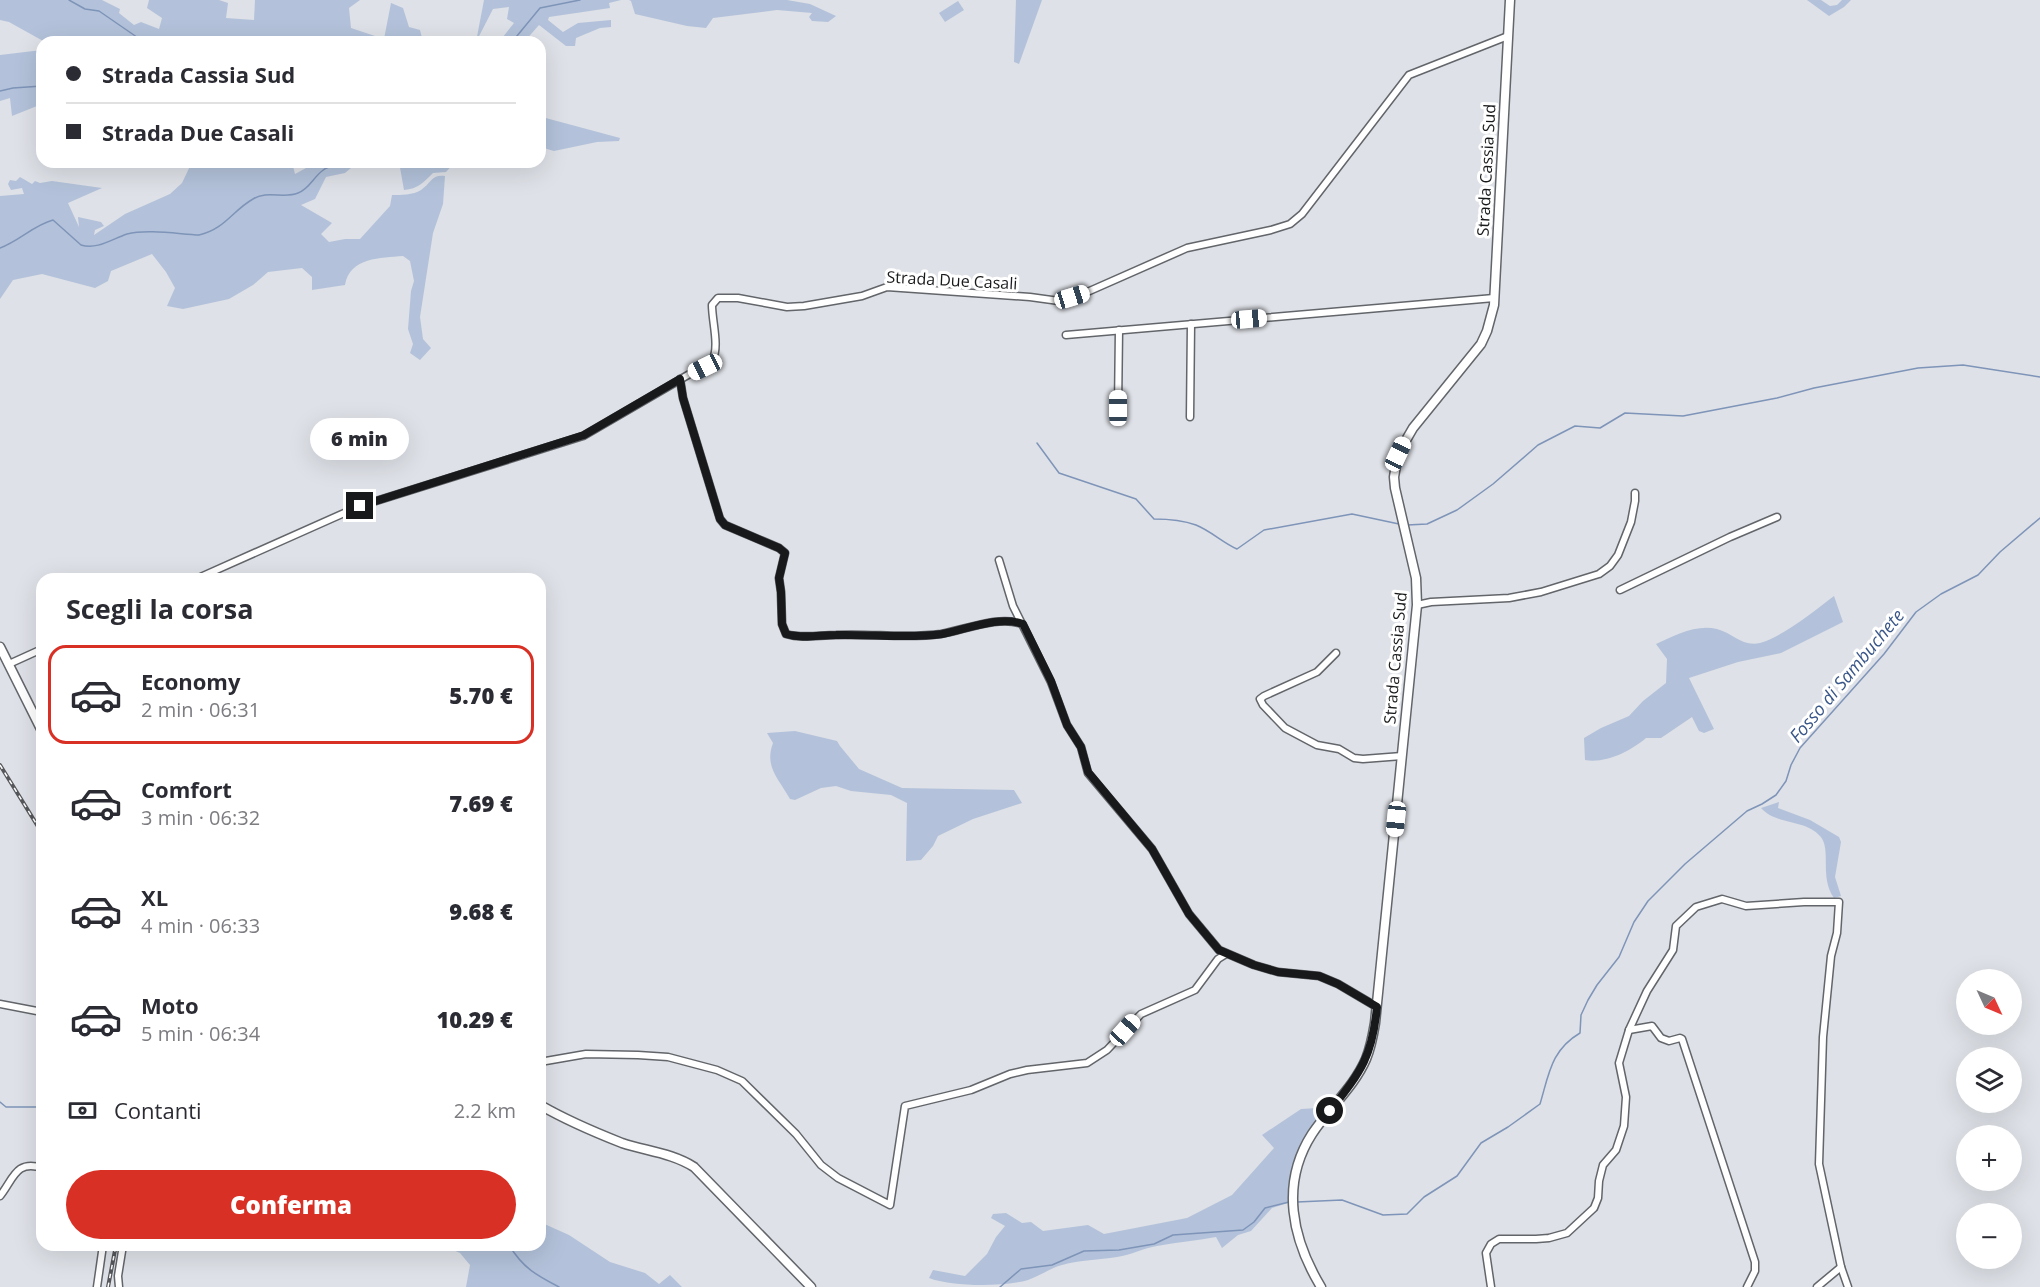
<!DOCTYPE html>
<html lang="it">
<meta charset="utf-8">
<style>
:root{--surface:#fff;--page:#f7f7f7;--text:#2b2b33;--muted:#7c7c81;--line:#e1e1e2;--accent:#d93025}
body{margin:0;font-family:"Open Sans",sans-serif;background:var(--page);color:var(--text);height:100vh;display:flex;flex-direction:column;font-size:22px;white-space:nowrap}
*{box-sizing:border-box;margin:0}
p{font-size:20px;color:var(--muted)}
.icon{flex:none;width:33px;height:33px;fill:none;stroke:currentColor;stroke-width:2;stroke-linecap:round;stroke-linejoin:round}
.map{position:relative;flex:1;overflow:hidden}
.sheet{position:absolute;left:36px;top:573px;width:510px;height:678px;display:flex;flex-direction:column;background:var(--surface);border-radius:18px;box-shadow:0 6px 24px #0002}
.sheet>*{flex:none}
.banner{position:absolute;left:36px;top:36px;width:510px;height:132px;border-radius:18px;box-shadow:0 6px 24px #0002;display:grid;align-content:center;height:132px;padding:0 30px;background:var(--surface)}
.needle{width:39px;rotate:134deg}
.buttons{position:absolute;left:1956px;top:969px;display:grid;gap:12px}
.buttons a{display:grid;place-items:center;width:66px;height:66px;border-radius:50%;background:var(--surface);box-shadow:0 6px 24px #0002;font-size:30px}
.end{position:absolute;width:27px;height:27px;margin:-14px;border:8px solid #18191b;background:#fff;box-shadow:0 0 0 3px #fff}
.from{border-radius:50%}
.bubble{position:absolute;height:42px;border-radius:21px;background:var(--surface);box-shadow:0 6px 24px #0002;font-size:20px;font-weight:800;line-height:42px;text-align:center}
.car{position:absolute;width:18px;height:36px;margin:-18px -9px;border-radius:8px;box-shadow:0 0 4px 2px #0007;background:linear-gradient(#fff 24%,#345 0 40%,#fff 0 76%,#345 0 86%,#fff 0)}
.banner b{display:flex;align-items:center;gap:21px;height:57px;font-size:22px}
.banner b+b{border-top:2px solid var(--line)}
.banner i{width:15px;height:15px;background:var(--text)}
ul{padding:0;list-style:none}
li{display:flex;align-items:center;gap:18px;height:99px;margin:0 12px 9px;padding:0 18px;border:3px solid transparent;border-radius:18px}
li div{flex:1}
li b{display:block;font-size:22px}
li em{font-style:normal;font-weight:800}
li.current{border-color:var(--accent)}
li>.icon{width:54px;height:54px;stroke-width:1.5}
h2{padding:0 30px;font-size:27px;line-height:72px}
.pay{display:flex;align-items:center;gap:15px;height:66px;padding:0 30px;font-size:22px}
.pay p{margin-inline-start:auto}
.button{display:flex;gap:12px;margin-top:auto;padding:12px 30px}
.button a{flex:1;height:69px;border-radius:36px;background:var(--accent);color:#fff;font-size:24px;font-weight:800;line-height:69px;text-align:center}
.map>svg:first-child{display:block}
.green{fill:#b3c2da}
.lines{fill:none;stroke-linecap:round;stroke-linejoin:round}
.stream{stroke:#7e94b8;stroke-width:1.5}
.minor-casing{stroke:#62656a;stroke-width:9}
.major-casing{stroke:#62656a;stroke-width:11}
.minor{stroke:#fff;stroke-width:6}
.major{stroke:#fff;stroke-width:8}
.rail-casing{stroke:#55575a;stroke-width:4}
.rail{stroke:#fff;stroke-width:1.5;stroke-dasharray:4.5;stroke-linecap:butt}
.route{stroke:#18191b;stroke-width:8}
.labels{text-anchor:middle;stroke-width:6;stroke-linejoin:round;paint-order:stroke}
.street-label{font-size:16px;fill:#18191b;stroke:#fff}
.water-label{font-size:18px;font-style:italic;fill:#395688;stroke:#fff}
</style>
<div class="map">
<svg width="2040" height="1287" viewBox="0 0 2040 1287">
<rect width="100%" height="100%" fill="#dee1e7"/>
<g class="green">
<path d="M 0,0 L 102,0 L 120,9 L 119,13 L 134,25 L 141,22 L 159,29 L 162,18 L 147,8 L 149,0 L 219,0 L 228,3 L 226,18 L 254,20 L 255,0 L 360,0 L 349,8 L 351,28 L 384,39 L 391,3 L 403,8 L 409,27 L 420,30 L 423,42 L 45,42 L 9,22 L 0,20 Z"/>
<path d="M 484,0 L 621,0 L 609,3 L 610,8 L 549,17 L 548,20 L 563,32 L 578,23 L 611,20 L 611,27 L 600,28 L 576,38 L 575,46 L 566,46 L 539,25 L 524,42 L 499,42 L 514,23 L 507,19 L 509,7 L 493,9 L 476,42 Z"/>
<path d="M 629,0 L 787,0 L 810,4 L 836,16 L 828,22 L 812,21 L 809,17 L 812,13 L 777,10 L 713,18 L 706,28 L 687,26 L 635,14 L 631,1 Z"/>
<path d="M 1016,0 L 1042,0 L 1019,64 L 1014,62 Z"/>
<path d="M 1807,0 L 1821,0 L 1830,6 L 1837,5 L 1842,0 L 1851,0 L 1844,7 L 1829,16 Z"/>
<path d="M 958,1 L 964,10 L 945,22 L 939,13 Z"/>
<path d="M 42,50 L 42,104 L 12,116 L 10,98 L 0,101 L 0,55 Z"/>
<path d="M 540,116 L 542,117 L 620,138 L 619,141 L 597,142 L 554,151 L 540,147 Z"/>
<path d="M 192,162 L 292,162 L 295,174 L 317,162 L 358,162 L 345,173 L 326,177 L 315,199 L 301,205 L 332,223 L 321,234 L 329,242 L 345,239 L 360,239 L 390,206 L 392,195 C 401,195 413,195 421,190 C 431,183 432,174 445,176 L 443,204 L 433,233 L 420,317 L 423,339 L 431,348 L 420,360 L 410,353 L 413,344 L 408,329 L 411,291 L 414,281 L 410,261 L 403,256 C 381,258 350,257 345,285 L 312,290 L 312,277 L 302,268 L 268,272 L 253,285 L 229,299 L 183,309 L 167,306 L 175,288 L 166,272 L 152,254 L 111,271 L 108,281 L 95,288 L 42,274 L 13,280 L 0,299 L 0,196 L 24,194 L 22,188 L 11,190 L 8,184 L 10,180 L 16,181 L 20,177 L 32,184 L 35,181 L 40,183 L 52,181 L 102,188 L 68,203 L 79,227 L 78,217 L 101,222 L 104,226 L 95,230 L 94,235 L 125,214 L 170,194 L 182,183 Z"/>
<path d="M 399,162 L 455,162 L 446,172 L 433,173 C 424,182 418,189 404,190 Z"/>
<path d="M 1834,596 L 1843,622 L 1781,653 L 1738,662 L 1689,678 L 1714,729 L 1704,733 L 1699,731 L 1692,717 L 1661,738 L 1646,738 C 1631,751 1605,764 1585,760 L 1584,738 L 1601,728 L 1629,716 L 1643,701 L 1666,683 L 1667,659 L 1656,644 C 1675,636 1695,624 1717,629 C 1733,633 1742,647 1760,643 C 1784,636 1814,611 1834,596 Z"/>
<path d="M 795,731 L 837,741 L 840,746 L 859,769 L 902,788 L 1014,790 L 1022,803 L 973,819 L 938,836 L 933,846 L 921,860 L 906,861 L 907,803 L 891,795 L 851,791 L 836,786 L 821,788 L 795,800 L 790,799 C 779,779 764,767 773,743 L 767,733 Z"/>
<path d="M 1779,802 L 1778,808 L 1810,820 L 1839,837 L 1841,842 L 1835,877 L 1841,896 L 1834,898 C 1819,877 1832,849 1820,836 C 1805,819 1776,825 1761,808 Z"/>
<path d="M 1318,1108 L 1320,1116 C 1296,1149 1293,1163 1288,1203 L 1272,1208 L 1251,1231 L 1238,1235 L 1222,1248 L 1216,1237 C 1196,1241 1177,1242 1157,1246 C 1144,1248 1131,1255 1117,1257 C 1099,1260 1080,1260 1062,1265 C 1050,1268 1040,1276 1028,1280 C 1004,1287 952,1287 929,1278 L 933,1270 L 965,1276 L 987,1254 L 996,1237 L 1005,1226 L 991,1218 L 993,1214 L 1006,1213 L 1022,1223 L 1031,1222 L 1043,1231 L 1088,1225 L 1104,1234 L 1187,1218 L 1232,1195 L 1274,1148 L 1262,1135 L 1301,1109 Z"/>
<path d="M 540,1222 L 569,1235 L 610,1262 L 645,1273 L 659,1284 L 670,1275 L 682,1287 L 466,1287 L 470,1265 L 460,1253 L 442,1245 L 540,1245 Z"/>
</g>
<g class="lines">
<g class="stream">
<path d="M 69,0 L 85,9 L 99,11 L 144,42"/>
<path d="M 346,42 L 354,40 L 367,42"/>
<path d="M 512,42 L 540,8 L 580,0"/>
<path d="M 0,91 L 13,88 L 42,86"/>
<path d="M 0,248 C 19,241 34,225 53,220 L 81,245 C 97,250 112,239 127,234 C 147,229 178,234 199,235 C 225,229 232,211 253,199 C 267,190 284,199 298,193 C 309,189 313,178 322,171 C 330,164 339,166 348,162"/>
<path d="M 1037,443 L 1059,473 L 1136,499 L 1154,519 C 1169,519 1182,520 1196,525 C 1211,531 1223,543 1237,549 L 1264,530 L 1352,514 L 1399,524"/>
<path d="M 1407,525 L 1427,524 L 1457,510 L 1493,484 L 1538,445 L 1575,426 L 1600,428 L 1625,413 L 1683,416 L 1777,398 L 1814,388 L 1918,368 L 1963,365 L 2040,377"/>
<path d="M 0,1102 L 6,1107 L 42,1107"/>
<path d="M 1297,1202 L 1342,1200 L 1383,1215 L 1407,1214 L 1424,1197 L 1457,1176 L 1481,1143 L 1508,1127 L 1540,1104 C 1549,1074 1551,1050 1580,1033 L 1581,1015 L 1588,1000 L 1597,985 L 1619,957 L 1634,922 L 1648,901 L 1685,864 L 1747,811 L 1762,804 L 1776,795 L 1786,781 L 1791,765 L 1800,748 L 1884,654 L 1916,612 L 1941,594 L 1978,575 L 2000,552 L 2040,518"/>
<path d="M 509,1245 C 523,1268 536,1275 559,1287"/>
<path d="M 1000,1287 L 1021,1269 L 1052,1265 L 1084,1251 L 1119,1250 L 1154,1244 L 1173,1235 L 1243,1230 L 1254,1222 L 1265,1208 L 1289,1202"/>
</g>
<g class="minor-casing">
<g id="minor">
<path d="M 1066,335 L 1494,298"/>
<path d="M 680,379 L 683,398 L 720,519 L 725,525 L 779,548 L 785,553 L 779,578 L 781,592 L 782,624 L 786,634 C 802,639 819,635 836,635 C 871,633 906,639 941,634 C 965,630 998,615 1022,624"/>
<path d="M 1118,408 L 1119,330"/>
<path d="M 1190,417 L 1191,324"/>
<path d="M 999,560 L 1013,606 L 1051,682 L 1067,725 L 1081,747 L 1088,773 L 1152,849 L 1189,914 L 1219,950 L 1254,965 L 1278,972 L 1319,976 L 1338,984 L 1377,1007"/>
<path d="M 196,579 L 360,506 L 583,436 L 712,361 C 720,347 712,322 712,305 L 718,298 L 738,298 L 787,307 L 804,306 L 862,296 L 887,287 L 1030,297 L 1059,301 L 1085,293 L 1187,248 L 1271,230 L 1290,224 L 1302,214 L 1409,75 L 1508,36"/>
<path d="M 1620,590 L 1730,537 L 1777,517"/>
<path d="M 1417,605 L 1431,602 L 1509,598 L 1541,592 L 1599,574 L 1610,566 L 1618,555 L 1631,522 L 1635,501 L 1635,493"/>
<path d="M 1336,653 L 1317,672 L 1264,696 L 1260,699 L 1263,705 L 1285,728 L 1317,745 L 1339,749 L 1354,758 L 1363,759 L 1402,756"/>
<path d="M 9,664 L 42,649"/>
<path d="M 0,1004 L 42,1012"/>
<path d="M 1629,1030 L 1652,1026 L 1661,1038 L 1669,1041 L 1680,1038 L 1682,1039 L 1755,1262 L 1755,1271 L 1747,1287"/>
<path d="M 540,1062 L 586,1054 L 638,1055 L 668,1057 L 717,1070 L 742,1081 L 796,1134 L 821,1165 L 838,1178 L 890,1205 L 905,1106 L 971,1090 L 1010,1074 L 1027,1070 L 1087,1063 L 1107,1050 L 1141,1014 L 1195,990 L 1218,959 L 1226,954"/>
<path d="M 0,1196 C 13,1180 16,1159 42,1168"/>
<path d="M 97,1287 L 103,1245"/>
<path d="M 119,1287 L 118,1276 L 123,1245"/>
<path d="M 1491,1287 L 1486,1253 L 1491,1244 L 1499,1239 L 1536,1239 L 1549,1238 L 1567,1233 L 1594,1208 L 1598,1198 L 1599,1181 L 1603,1165 L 1616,1150 L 1624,1126 L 1626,1097 L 1619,1063 L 1629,1030 L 1647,991 L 1673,950 L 1676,926 L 1696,907 L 1722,899 L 1746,906 L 1804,902 L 1839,902 L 1837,933 L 1831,956 L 1823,1037 L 1819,1164 L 1841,1267 L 1848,1287"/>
<path d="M 1817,1287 L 1841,1267"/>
</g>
</g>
<g class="major-casing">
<g id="major">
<path d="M 0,647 L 42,731"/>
<path d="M 540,1105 C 566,1120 594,1132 622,1143 C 646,1151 672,1153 694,1167 L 811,1287"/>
<path d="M 1321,1287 C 1292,1239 1280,1184 1312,1134 C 1329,1108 1354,1087 1366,1059 C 1371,1047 1373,1035 1375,1023 L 1417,605 L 1416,578 L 1395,488 L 1394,477 L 1398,454 L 1413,428 L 1481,344 L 1487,331 L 1494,305 L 1510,0"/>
</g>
</g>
<use href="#minor" class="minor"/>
<use href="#major" class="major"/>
<g class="rail-casing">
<g id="rail">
<path d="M 0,765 L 42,833"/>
<path d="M 108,1287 L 116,1245"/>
</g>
</g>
<use href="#rail" class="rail"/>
</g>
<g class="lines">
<path class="route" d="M 360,506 L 584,435 L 680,379 L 683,398 L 720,519 L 725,525 L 779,548 L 785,553 L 779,578 L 781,592 L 782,624 L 786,634 C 802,639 819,635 836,635 C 871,634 906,639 942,634 C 965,630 999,615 1023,624 L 1051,681 L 1067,725 L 1081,747 L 1088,772 L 1152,849 L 1189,914 L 1219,950 L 1254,965 L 1278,972 L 1319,976 L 1338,984 L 1377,1007 C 1372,1058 1361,1071 1330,1111"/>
</g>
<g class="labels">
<g class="street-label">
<text transform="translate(1486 170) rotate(-87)" y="6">Strada Cassia Sud</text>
<text transform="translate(952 280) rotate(3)" y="6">Strada Due Casali</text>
<text transform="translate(1395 658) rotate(-85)" y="6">Strada Cassia Sud</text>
</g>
<g class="water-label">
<text transform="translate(1847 676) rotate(-50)" y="6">Fosso di Sambuchete</text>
</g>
</g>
</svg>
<div class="buttons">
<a><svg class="needle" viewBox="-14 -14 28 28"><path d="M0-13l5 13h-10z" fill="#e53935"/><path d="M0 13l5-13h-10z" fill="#7c7c81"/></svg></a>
<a><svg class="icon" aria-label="layers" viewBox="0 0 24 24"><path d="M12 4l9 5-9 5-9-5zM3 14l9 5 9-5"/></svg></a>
<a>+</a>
<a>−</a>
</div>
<i class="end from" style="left:1330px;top:1111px"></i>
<i class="end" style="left:360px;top:506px"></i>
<div class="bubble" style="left:310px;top:418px;width:99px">6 min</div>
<i class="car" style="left:1072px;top:297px;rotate:73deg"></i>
<i class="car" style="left:1249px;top:319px;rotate:85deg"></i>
<i class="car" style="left:705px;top:367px;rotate:244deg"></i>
<i class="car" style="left:1118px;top:408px;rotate:0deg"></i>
<i class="car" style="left:1398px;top:454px;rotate:25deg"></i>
<i class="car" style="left:1396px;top:819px;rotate:186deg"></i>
<i class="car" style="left:1125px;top:1030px;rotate:42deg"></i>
<div class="banner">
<b><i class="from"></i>Strada Cassia Sud</b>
<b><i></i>Strada Due Casali</b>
</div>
<section class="sheet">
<h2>Scegli la corsa</h2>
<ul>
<li class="current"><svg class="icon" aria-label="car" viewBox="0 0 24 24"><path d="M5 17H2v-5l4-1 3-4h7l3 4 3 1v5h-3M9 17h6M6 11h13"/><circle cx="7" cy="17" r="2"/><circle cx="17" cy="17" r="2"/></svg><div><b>Economy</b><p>2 min · 06:31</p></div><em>5.70 €</em></li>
<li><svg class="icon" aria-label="car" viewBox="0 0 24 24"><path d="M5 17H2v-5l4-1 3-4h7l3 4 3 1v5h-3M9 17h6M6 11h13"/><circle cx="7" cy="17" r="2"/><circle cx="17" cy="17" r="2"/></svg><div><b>Comfort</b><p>3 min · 06:32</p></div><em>7.69 €</em></li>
<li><svg class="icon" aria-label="car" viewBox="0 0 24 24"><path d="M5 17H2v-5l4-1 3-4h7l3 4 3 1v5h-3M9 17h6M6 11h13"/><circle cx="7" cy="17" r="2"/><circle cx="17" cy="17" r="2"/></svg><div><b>XL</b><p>4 min · 06:33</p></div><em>9.68 €</em></li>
<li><svg class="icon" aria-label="car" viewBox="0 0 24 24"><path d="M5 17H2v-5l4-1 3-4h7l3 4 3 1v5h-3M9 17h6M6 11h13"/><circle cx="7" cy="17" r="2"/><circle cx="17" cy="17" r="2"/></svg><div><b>Moto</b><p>5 min · 06:34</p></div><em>10.29 €</em></li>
</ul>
<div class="pay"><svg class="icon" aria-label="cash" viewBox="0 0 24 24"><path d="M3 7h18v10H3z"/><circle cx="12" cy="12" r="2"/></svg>Contanti<p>2.2 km</p></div>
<div class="button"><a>Conferma</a></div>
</section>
</div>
